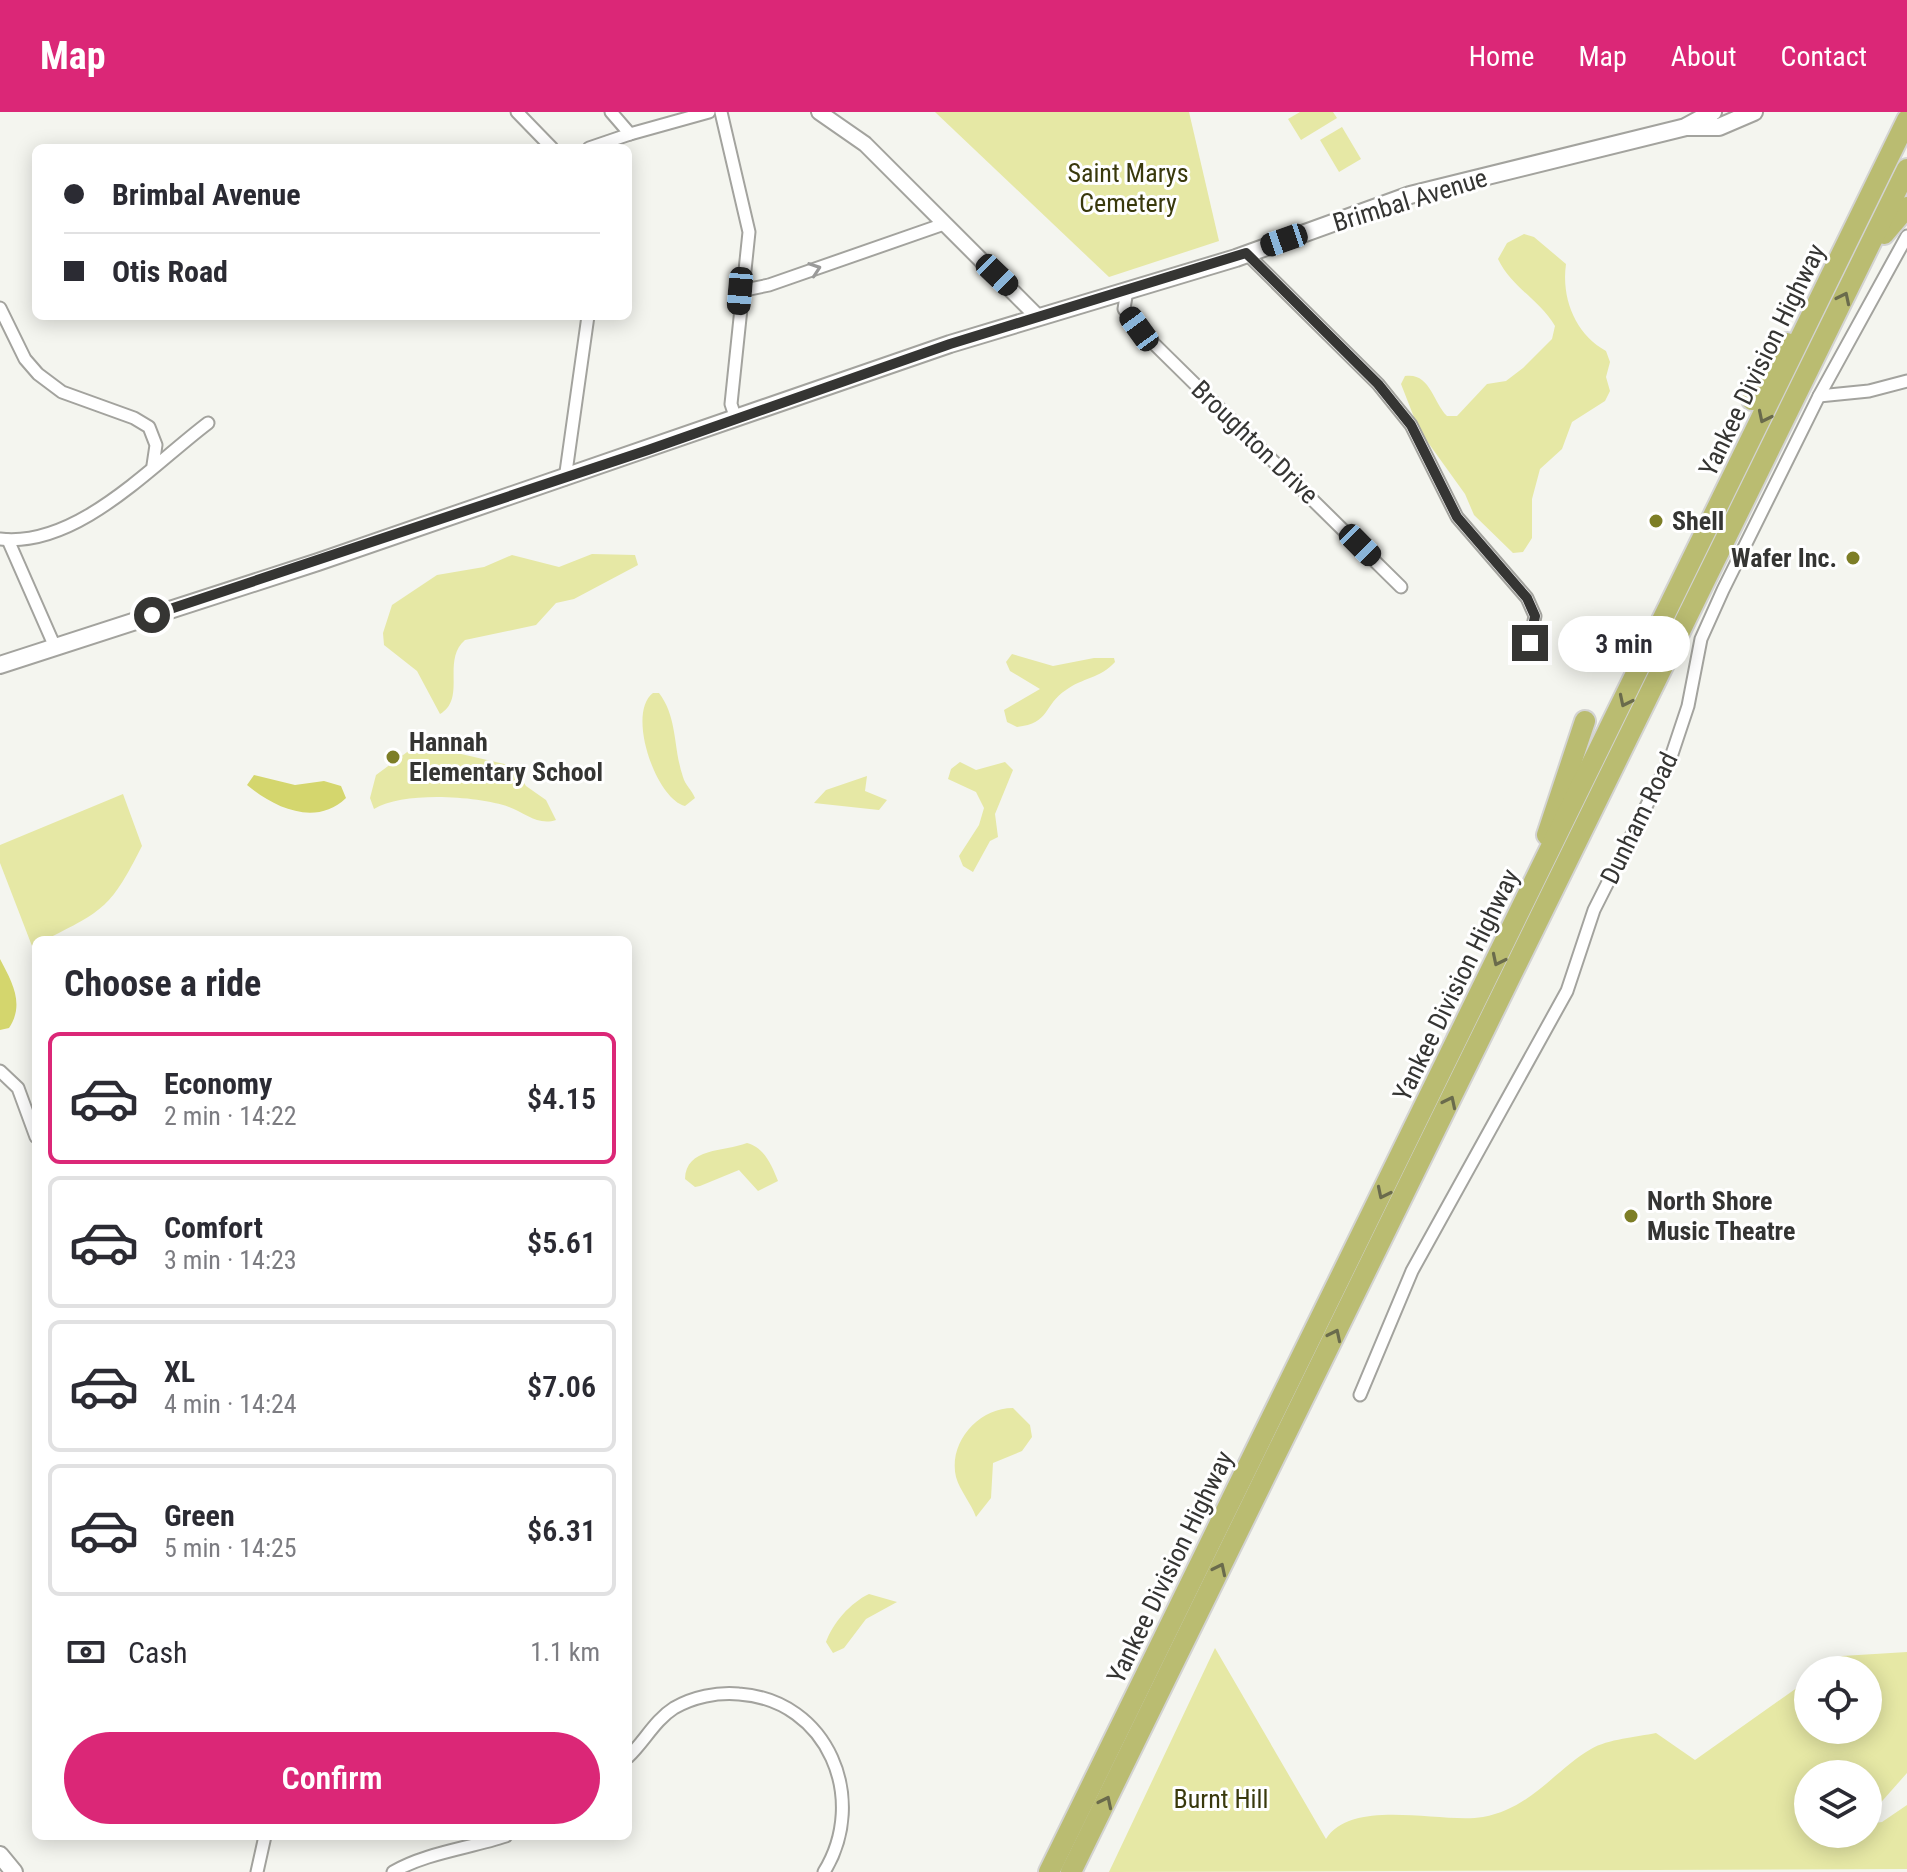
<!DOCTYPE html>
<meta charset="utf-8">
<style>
:root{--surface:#fff;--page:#f2f2f3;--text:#2b2b33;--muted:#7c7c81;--line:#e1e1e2;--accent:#db2777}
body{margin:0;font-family:"Roboto Condensed",sans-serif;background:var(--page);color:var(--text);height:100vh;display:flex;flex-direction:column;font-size:30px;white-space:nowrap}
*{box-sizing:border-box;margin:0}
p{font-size:26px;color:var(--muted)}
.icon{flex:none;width:44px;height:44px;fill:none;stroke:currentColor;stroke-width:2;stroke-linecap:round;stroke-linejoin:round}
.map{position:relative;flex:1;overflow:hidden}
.sheet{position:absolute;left:32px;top:824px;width:600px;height:904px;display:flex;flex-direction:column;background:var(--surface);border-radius:12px;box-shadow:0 4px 20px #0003}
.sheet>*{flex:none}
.top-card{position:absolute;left:32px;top:32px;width:600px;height:176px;border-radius:12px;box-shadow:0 4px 20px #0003;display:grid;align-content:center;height:176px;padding:0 32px;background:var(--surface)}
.buttons{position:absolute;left:1794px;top:1544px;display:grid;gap:16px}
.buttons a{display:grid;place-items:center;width:88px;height:88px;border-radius:50%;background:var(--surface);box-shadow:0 4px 20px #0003;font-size:40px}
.end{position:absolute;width:36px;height:36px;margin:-18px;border:10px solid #353533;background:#fff;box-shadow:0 0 0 4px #fff}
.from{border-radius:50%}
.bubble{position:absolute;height:56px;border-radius:28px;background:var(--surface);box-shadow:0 4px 20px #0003;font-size:26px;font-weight:600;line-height:56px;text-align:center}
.car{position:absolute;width:24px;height:48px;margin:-24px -12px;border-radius:10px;box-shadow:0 0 6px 2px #0007;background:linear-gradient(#222 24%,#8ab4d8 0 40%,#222 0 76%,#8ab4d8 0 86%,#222 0)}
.top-card b{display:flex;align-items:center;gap:28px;height:76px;font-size:30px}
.top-card b+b{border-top:2px solid var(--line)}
.top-card i{width:20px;height:20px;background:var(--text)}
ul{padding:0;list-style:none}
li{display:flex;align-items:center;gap:24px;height:132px;margin:0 16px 12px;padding:0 16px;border:4px solid var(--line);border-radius:12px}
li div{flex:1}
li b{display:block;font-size:30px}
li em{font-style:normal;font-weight:600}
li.current{border-color:var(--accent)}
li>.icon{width:72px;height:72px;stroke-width:1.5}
h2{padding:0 32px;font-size:36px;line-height:96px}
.pay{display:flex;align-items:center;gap:20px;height:88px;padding:0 32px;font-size:30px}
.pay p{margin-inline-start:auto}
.cta{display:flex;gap:16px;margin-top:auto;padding:16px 32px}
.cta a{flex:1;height:92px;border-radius:48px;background:var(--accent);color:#fff;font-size:32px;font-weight:600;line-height:92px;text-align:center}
header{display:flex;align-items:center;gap:48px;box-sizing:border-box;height:112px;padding:0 40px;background:var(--accent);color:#fff}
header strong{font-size:38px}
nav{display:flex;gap:44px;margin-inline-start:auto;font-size:28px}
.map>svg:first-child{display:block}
.green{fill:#e6e8a5}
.water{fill:#d4d66d}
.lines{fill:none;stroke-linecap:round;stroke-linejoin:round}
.minor-casing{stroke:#a3a39e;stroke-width:15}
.tertiary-casing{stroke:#a3a39e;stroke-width:18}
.secondary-casing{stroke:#a3a39e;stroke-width:20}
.motorway-casing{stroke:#d3d3d2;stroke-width:24}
.minor{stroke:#fff;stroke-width:11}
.tertiary{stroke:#fff;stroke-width:14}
.secondary{stroke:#fff;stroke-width:16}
.motorway{stroke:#babc71;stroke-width:20}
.oneway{stroke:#9a9a99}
.oneway2{stroke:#6a6b4c}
.route{stroke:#353533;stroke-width:10}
.poi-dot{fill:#7d7e26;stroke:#fff;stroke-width:3}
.labels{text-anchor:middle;stroke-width:6;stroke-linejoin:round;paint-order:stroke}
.park-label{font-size:26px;fill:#39390c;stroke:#fff}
.street-label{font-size:26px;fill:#353533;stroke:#fff}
.poi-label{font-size:26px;font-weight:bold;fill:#353533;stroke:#fff;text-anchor:start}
</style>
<header>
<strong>Map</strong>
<nav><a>Home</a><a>Map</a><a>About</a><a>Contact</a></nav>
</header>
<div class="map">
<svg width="1907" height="1760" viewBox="0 0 1907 1760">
<rect width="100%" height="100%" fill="#f4f5ef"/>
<g class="green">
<path d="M 935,0 L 1189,0 L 1219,129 L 1109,165 Z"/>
<path d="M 1300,0 L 1333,0 L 1337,6 L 1301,28 L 1288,7 Z"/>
<path d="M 1342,15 L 1361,47 L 1339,60 L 1320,28 Z"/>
<path d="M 1524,122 L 1534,125 L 1566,152 C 1561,187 1576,223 1606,239 L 1610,250 L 1606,265 L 1610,279 L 1605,289 L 1572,310 L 1562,337 L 1540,357 L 1532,387 L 1532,426 L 1523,440 L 1513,441 L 1474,403 L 1465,382 L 1419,318 L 1401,272 L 1405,264 C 1430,260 1433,290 1447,304 L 1457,304 L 1487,272 L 1506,269 L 1523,256 L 1552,227 L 1555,214 C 1539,187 1512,176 1498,147 L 1507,131 Z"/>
<path d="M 592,442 L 635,443 L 638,453 L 574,487 L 556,491 L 536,513 L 465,528 C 441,549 467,586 440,602 L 417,559 L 384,533 L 383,521 L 392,493 L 437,463 L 484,455 L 512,443 L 559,455 Z"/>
<path d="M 1012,542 L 1053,554 L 1094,546 L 1114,546 L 1115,550 C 1101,566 1082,566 1066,578 C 1043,593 1051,611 1017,615 L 1007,610 L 1004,598 L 1040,577 L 1010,559 L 1006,550 Z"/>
<path d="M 653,581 L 659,581 C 678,606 673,636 683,665 C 685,673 692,678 695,686 L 685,694 C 656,687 626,601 653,581 Z"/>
<path d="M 418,632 L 513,654 L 526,674 L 546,688 L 556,708 C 538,714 525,701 509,695 C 478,684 403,679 374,697 L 370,686 L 376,663 Z"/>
<path d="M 960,650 L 976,658 L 1005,650 L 1013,658 L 995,702 L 998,725 L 990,729 L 973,760 L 963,754 L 959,744 L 979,713 L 984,696 L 976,680 L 948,667 L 951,657 Z"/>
<path d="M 867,664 L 865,679 L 887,688 L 879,698 L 814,691 L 826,678 Z"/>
<path d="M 123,682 L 142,734 C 111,795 105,798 45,828 L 36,828 L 32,834 L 0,751 L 0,733 Z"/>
<path d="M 747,1031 C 764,1035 772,1054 778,1069 L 758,1079 L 739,1058 L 700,1074 L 695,1075 L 685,1067 C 686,1035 724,1040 747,1031 Z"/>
<path d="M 1013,1296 L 1030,1313 L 1032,1325 L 1022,1339 L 993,1351 L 991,1386 L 976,1405 C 971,1391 960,1379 956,1365 C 948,1331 978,1296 1013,1296 Z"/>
<path d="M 869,1482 L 897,1490 L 866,1507 L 844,1536 L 833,1541 L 826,1530 C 833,1511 850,1491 869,1482 Z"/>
<path d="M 1215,1536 L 1326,1727 C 1352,1685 1442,1712 1483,1705 C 1530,1697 1555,1658 1591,1637 C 1608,1627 1637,1625 1656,1621 L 1695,1648 L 1808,1568 L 1808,1618 L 1868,1618 L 1868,1558 L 1822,1558 L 1842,1544 L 1907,1540 L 1907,1661 L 1868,1705 L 1868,1662 L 1808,1662 L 1808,1722 L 1868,1722 L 1868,1712 L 1882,1710 L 1907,1693 L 1907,1757 L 1109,1760 Z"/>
</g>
<g class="water">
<path d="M 254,663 L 295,673 L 324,669 L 341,674 L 346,686 C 316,715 274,696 247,673 Z"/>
<path d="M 0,847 C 12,870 25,892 9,916 L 0,918 Z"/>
</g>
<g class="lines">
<g class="minor-casing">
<g id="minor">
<path d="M 517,0 L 552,36"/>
<path d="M 611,0 L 630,22 L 709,0"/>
<path d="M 721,0 L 749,120 L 731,292 L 736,307"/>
<path d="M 589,36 L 630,22"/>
<path d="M 1246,141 L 1378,272 L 1411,313 L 1457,405 L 1527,486 L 1535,504 L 1528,538"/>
<path d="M 1127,178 L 1124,197 L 1139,217 L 1401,475"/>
<path d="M 740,179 L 769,173 L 944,112"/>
<path d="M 0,196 L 25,247 L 38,262 L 62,280 L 134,306 L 149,315 L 156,333 L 153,353"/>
<path d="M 1819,284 L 1869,279 L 1907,269"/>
<path d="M 565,367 L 588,204"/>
<path d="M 0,427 C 77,436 151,354 208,311"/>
<path d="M 8,428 L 55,535"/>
<path d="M 0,959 L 18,976 L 36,1025"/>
<path d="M 1360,1283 L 1412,1159 L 1567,879 L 1594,798 L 1671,645 L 1688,594 L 1701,527 L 1723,478 L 1819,284 L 1907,124"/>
<path d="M 628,1645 C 644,1630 655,1608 674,1596 C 693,1585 717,1580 739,1582 C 828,1588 869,1687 824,1760"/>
<path d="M 257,1760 L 265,1724"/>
<path d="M 393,1760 C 425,1741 470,1736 506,1724"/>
</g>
</g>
<g class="tertiary-casing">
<path id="tertiary" d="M 819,0 L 865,32 L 1037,204"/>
</g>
<g class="secondary-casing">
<g id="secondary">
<path d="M 1687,14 L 1713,0"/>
<path d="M 0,553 L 318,450 L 950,232 L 1236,146 L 1410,83 L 1686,15 L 1719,15 L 1754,0"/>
<path d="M 0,1743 L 14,1760"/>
</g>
</g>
<g class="motorway-casing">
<g id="motorway">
<path d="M 1884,122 L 1907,95"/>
<path d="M 1752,288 L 1787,231"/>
<path d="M 1547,723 L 1585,609"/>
<path d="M 1049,1760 L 1907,8"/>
<path d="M 1071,1760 L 1907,57"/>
</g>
</g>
<use href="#minor" class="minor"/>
<use href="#tertiary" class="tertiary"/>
<use href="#secondary" class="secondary"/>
<use href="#motorway" class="motorway"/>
</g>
<defs><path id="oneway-chevron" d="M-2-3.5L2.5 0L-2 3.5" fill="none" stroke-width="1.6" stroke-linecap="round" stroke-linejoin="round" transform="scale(2)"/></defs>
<use class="oneway" href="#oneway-chevron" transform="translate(815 157) rotate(-19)"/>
<g class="oneway2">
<use href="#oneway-chevron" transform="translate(1844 186) rotate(-64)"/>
<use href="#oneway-chevron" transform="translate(1764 305) rotate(116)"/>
<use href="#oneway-chevron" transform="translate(1625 589) rotate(116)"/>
<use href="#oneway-chevron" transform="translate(1498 848) rotate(116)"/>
<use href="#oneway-chevron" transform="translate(1450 990) rotate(-64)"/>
<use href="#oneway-chevron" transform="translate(1383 1081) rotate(116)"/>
<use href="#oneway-chevron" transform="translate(1335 1223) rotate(-64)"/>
<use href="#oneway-chevron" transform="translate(1220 1457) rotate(-64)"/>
<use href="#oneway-chevron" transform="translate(1106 1690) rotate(-64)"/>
</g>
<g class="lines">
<path class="route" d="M 152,503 L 648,338 L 950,232 L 1246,141 L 1378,272 L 1411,313 L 1457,405 L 1527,486 L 1535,504 L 1530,531"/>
</g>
<g class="poi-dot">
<circle cx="1656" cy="409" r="8"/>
<circle cx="1853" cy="446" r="8"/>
<circle cx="393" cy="645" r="8"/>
<circle cx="1631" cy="1104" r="8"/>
</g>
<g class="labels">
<g class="park-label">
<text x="1128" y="70">Saint Marys<tspan x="1128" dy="30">Cemetery</tspan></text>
<text x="1221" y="1696">Burnt Hill</text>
</g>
<g class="street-label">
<text transform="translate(1410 88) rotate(-17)" y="9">Brimbal Avenue</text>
<text transform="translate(1762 248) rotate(-64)" y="9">Yankee Division Highway</text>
<text transform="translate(1255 330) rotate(44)" y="9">Broughton Drive</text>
<text transform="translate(1639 706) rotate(-64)" y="9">Dunham Road</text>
<text transform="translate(1456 873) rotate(-64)" y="9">Yankee Division Highway</text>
<text transform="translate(1170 1455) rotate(-64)" y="9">Yankee Division Highway</text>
</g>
<g class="poi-label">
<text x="1672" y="418">Shell</text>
<text x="1837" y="455" text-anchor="end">Wafer Inc.</text>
<text x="409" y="639">Hannah<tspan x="409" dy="30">Elementary School</tspan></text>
<text x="1647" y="1098">North Shore<tspan x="1647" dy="30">Music Theatre</tspan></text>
</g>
</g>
</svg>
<div class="buttons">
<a><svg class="icon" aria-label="locate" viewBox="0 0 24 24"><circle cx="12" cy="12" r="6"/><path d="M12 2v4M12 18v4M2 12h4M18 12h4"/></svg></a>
<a><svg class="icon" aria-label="layers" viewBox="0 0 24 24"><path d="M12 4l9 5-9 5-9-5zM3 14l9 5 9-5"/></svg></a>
</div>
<i class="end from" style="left:152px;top:503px"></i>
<i class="end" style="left:1530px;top:531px"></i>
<div class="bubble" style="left:1558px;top:504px;width:132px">3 min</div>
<i class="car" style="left:1284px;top:128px;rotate:251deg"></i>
<i class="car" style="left:997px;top:163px;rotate:134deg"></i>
<i class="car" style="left:740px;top:179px;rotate:185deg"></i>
<i class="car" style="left:1139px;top:217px;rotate:324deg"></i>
<i class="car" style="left:1360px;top:433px;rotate:135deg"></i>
<div class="top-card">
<b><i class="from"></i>Brimbal Avenue</b>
<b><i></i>Otis Road</b>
</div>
<section class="sheet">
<h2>Choose a ride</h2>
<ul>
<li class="current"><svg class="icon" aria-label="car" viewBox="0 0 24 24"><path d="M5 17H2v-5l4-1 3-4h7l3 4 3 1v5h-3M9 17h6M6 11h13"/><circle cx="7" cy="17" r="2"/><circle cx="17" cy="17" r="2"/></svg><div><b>Economy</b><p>2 min · 14:22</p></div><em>$4.15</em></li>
<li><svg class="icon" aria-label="car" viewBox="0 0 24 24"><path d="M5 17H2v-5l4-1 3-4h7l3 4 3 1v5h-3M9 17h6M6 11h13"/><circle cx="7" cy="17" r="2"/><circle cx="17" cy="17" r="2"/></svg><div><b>Comfort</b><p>3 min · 14:23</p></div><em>$5.61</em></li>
<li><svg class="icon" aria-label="car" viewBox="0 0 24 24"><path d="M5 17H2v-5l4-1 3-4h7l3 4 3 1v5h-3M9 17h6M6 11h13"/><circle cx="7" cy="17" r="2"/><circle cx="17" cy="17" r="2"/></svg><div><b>XL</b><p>4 min · 14:24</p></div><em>$7.06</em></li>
<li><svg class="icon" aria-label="car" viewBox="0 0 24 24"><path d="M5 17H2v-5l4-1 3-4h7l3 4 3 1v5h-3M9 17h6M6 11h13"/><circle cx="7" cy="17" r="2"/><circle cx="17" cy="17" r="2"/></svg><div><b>Green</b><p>5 min · 14:25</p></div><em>$6.31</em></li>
</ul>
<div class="pay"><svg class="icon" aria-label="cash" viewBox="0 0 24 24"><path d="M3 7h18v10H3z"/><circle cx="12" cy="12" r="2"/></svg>Cash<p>1.1 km</p></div>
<div class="cta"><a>Confirm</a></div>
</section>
</div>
